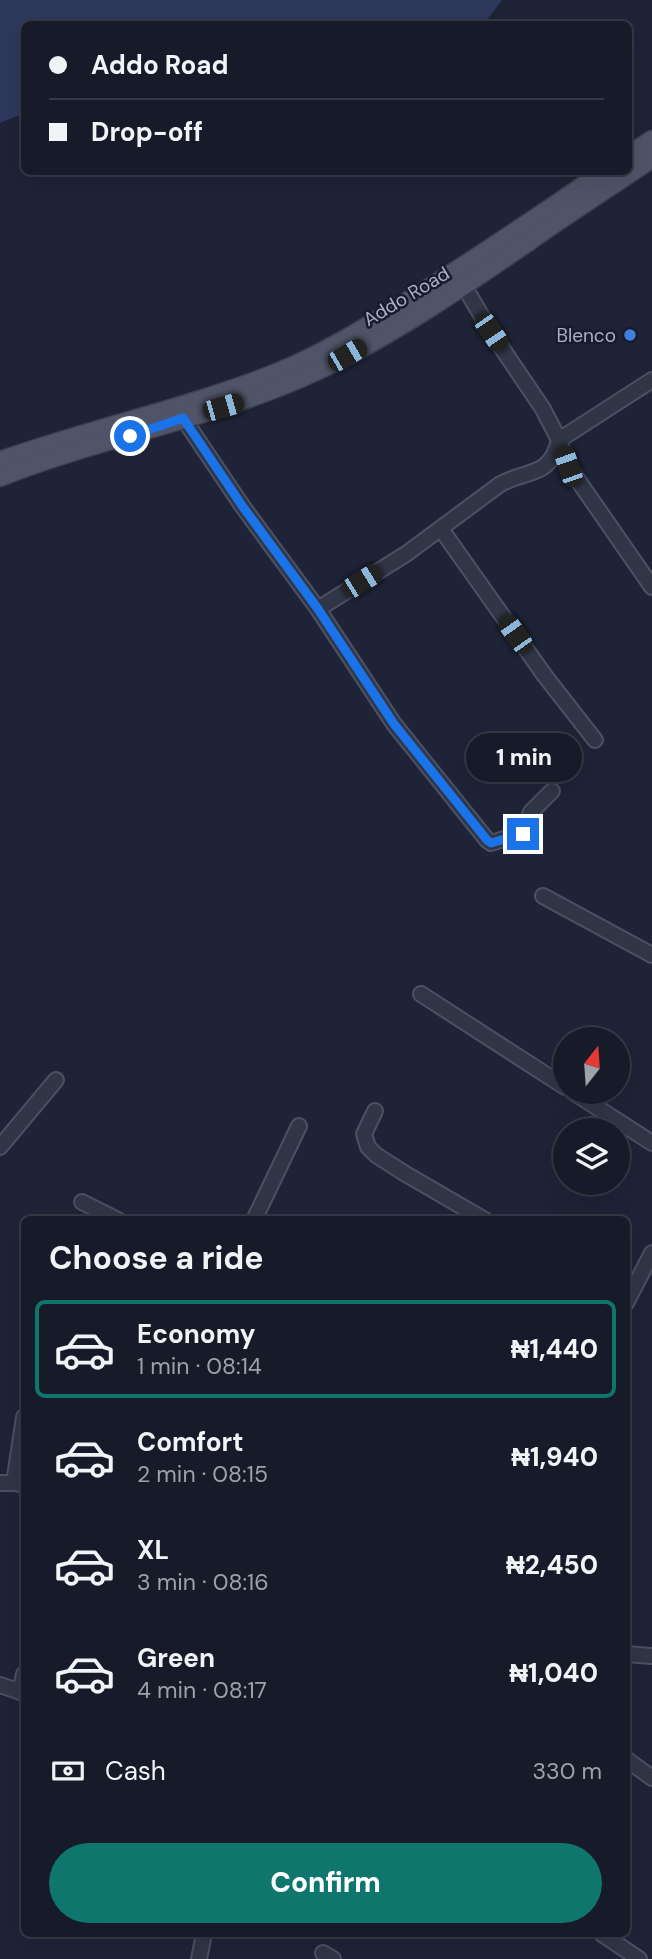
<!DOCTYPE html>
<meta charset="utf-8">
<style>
:root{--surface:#161a29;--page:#232735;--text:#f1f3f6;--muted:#9ea1a8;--line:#353846;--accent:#0f766e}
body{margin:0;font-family:"DM Sans",sans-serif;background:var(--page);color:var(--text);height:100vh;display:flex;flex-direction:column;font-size:26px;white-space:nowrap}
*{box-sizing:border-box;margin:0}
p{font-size:23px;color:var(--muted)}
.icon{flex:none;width:38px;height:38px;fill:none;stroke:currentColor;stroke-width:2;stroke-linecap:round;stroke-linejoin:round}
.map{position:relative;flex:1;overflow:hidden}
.drawer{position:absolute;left:21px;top:1216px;width:609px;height:721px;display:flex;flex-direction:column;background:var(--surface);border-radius:10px;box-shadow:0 7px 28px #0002,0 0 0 2px var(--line)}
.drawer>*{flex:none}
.guide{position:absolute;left:21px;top:21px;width:611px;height:154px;border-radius:10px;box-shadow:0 7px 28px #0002,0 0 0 2px var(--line);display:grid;align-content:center;height:154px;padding:0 28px;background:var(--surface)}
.needle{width:46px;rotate:17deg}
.controls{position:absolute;left:553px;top:1027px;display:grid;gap:14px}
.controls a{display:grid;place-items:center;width:77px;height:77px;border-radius:50%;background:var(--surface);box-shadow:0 7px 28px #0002,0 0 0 2px var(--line);font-size:35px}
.end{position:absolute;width:32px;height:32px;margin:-16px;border:9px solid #1a73e8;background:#fff;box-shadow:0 0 0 4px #fff}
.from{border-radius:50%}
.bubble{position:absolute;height:49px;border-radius:24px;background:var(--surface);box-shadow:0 7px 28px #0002,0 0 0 2px var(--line);font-size:23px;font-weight:800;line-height:49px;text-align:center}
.car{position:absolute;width:21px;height:42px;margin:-21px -10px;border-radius:9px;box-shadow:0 0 5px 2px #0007;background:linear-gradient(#222 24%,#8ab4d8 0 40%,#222 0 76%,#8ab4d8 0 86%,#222 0)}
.guide b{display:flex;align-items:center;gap:24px;height:66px;font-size:26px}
.guide b+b{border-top:2px solid var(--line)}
.guide i{width:18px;height:18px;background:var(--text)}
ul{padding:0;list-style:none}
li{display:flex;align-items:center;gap:21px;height:98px;margin:0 14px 10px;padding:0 14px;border:4px solid transparent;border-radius:10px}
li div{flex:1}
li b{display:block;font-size:26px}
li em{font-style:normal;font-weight:800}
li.active{border-color:var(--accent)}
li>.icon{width:63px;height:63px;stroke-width:1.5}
h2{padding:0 28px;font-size:32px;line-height:84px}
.pay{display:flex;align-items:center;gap:18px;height:77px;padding:0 28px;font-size:26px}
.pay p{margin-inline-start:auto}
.button{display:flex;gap:14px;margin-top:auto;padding:14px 28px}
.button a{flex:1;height:80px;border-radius:42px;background:var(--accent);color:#fff;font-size:28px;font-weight:800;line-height:80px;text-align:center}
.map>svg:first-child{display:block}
.water{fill:#2e385d}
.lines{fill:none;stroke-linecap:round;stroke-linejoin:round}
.minor-casing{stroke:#4c5063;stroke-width:18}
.major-casing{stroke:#3b3f51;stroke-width:21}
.minor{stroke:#313647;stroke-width:14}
.major{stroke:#4f5468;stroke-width:18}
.route{stroke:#1a73e8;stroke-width:9}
.shop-dot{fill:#3f7fe0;stroke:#171b2c;stroke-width:2.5}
.labels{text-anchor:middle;stroke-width:5;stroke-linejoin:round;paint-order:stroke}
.street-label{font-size:19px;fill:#abafc5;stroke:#171b2c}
.poi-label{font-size:19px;fill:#abafc5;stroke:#171b2c;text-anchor:end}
</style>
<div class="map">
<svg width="652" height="1959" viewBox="0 0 652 1959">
<rect width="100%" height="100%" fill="#1e2337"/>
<path class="water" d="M 0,0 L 502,0 L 484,24 L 24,24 L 24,113 L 0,123 Z"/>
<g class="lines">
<g class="minor-casing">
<g id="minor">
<path d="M 464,286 L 491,332 L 543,409 L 559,440 L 568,466 L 652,587"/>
<path d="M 183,418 L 243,507 L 318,609 L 394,724 L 487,840 L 491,843 L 523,833 L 531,812 L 552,791"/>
<path d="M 441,529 L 545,676 L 595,740"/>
<path d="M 318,609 L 406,554 L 499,485 C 525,469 550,479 559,440 L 652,380"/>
<path d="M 543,896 L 652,955"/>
<path d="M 421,994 L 565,1087"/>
<path d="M 573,1092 L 652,1143"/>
<path d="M 375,1111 L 364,1134 L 368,1147 L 376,1155 L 404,1173 L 485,1220"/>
<path d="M 0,1147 L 56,1080"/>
<path d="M 82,1202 L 118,1220"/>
<path d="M 254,1220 L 299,1126"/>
<path d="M 626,1303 L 652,1253"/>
<path d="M 0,1483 L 14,1483 L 24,1485"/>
<path d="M 14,1483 L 24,1417"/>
<path d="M 626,1654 L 652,1656"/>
<path d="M 0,1685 L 24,1693"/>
<path d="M 20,1692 L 24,1674"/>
<path d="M 626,1759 L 652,1778"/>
<path d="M 602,1934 L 639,1959"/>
<path d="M 323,1953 L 333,1959"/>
<path d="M 199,1959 L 204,1934"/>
</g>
</g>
<g class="major-casing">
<g id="major">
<path d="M 628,156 L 652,140"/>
<path d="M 0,461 C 90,429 185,409 274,374 C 319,356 359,332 400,306 C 470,264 537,217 604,172"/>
<path d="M 0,477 C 103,436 215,418 316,371 C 391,336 461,288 529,241 C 569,213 611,186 652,158"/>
</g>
</g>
<use href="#minor" class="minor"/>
<use href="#major" class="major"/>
</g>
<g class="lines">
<path class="route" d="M 130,436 L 183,418 L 243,507 L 318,609 L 394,724 L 487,840 L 491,843 L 523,834"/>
</g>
<circle class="shop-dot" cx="630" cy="335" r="7"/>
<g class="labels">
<g class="street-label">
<text transform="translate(406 296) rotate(-31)" y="7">Addo Road</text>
</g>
<g class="poi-label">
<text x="616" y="342">Blenco</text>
</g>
</g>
</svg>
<div class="controls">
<a><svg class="needle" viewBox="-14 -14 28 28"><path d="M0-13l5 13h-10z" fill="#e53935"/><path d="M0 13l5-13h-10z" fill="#9ea1a8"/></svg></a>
<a><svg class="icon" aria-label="layers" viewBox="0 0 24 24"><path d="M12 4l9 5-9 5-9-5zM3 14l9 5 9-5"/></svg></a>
</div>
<i class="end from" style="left:130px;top:436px"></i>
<i class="end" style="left:523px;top:834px"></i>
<div class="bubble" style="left:466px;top:733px;width:116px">1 min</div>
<i class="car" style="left:491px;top:332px;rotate:146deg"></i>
<i class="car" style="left:347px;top:355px;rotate:60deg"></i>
<i class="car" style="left:223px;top:407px;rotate:74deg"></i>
<i class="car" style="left:568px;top:466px;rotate:341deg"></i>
<i class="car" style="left:362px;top:581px;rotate:58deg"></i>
<i class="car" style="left:515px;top:634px;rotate:325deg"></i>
<div class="guide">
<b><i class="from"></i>Addo Road</b>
<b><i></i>Drop-off</b>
</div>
<section class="drawer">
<h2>Choose a ride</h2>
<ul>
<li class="active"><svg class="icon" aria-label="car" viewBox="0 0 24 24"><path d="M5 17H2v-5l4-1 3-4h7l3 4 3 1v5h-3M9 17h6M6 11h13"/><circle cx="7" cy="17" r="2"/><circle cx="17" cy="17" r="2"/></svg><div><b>Economy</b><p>1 min · 08:14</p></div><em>₦1,440</em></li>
<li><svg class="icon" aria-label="car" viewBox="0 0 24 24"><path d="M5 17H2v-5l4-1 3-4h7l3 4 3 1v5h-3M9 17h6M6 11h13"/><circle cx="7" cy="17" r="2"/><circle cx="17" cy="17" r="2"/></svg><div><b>Comfort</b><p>2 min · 08:15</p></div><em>₦1,940</em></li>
<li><svg class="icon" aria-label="car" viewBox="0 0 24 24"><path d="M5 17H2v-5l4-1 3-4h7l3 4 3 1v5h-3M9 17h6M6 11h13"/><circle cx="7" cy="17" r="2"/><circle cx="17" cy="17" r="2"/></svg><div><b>XL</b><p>3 min · 08:16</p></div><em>₦2,450</em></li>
<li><svg class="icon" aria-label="car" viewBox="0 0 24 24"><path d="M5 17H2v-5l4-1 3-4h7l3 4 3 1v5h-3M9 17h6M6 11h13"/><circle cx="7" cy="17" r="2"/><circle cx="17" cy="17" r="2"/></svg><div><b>Green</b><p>4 min · 08:17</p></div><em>₦1,040</em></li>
</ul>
<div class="pay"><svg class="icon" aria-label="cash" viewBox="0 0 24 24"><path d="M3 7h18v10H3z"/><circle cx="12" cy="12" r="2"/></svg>Cash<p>330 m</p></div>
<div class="button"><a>Confirm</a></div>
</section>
</div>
